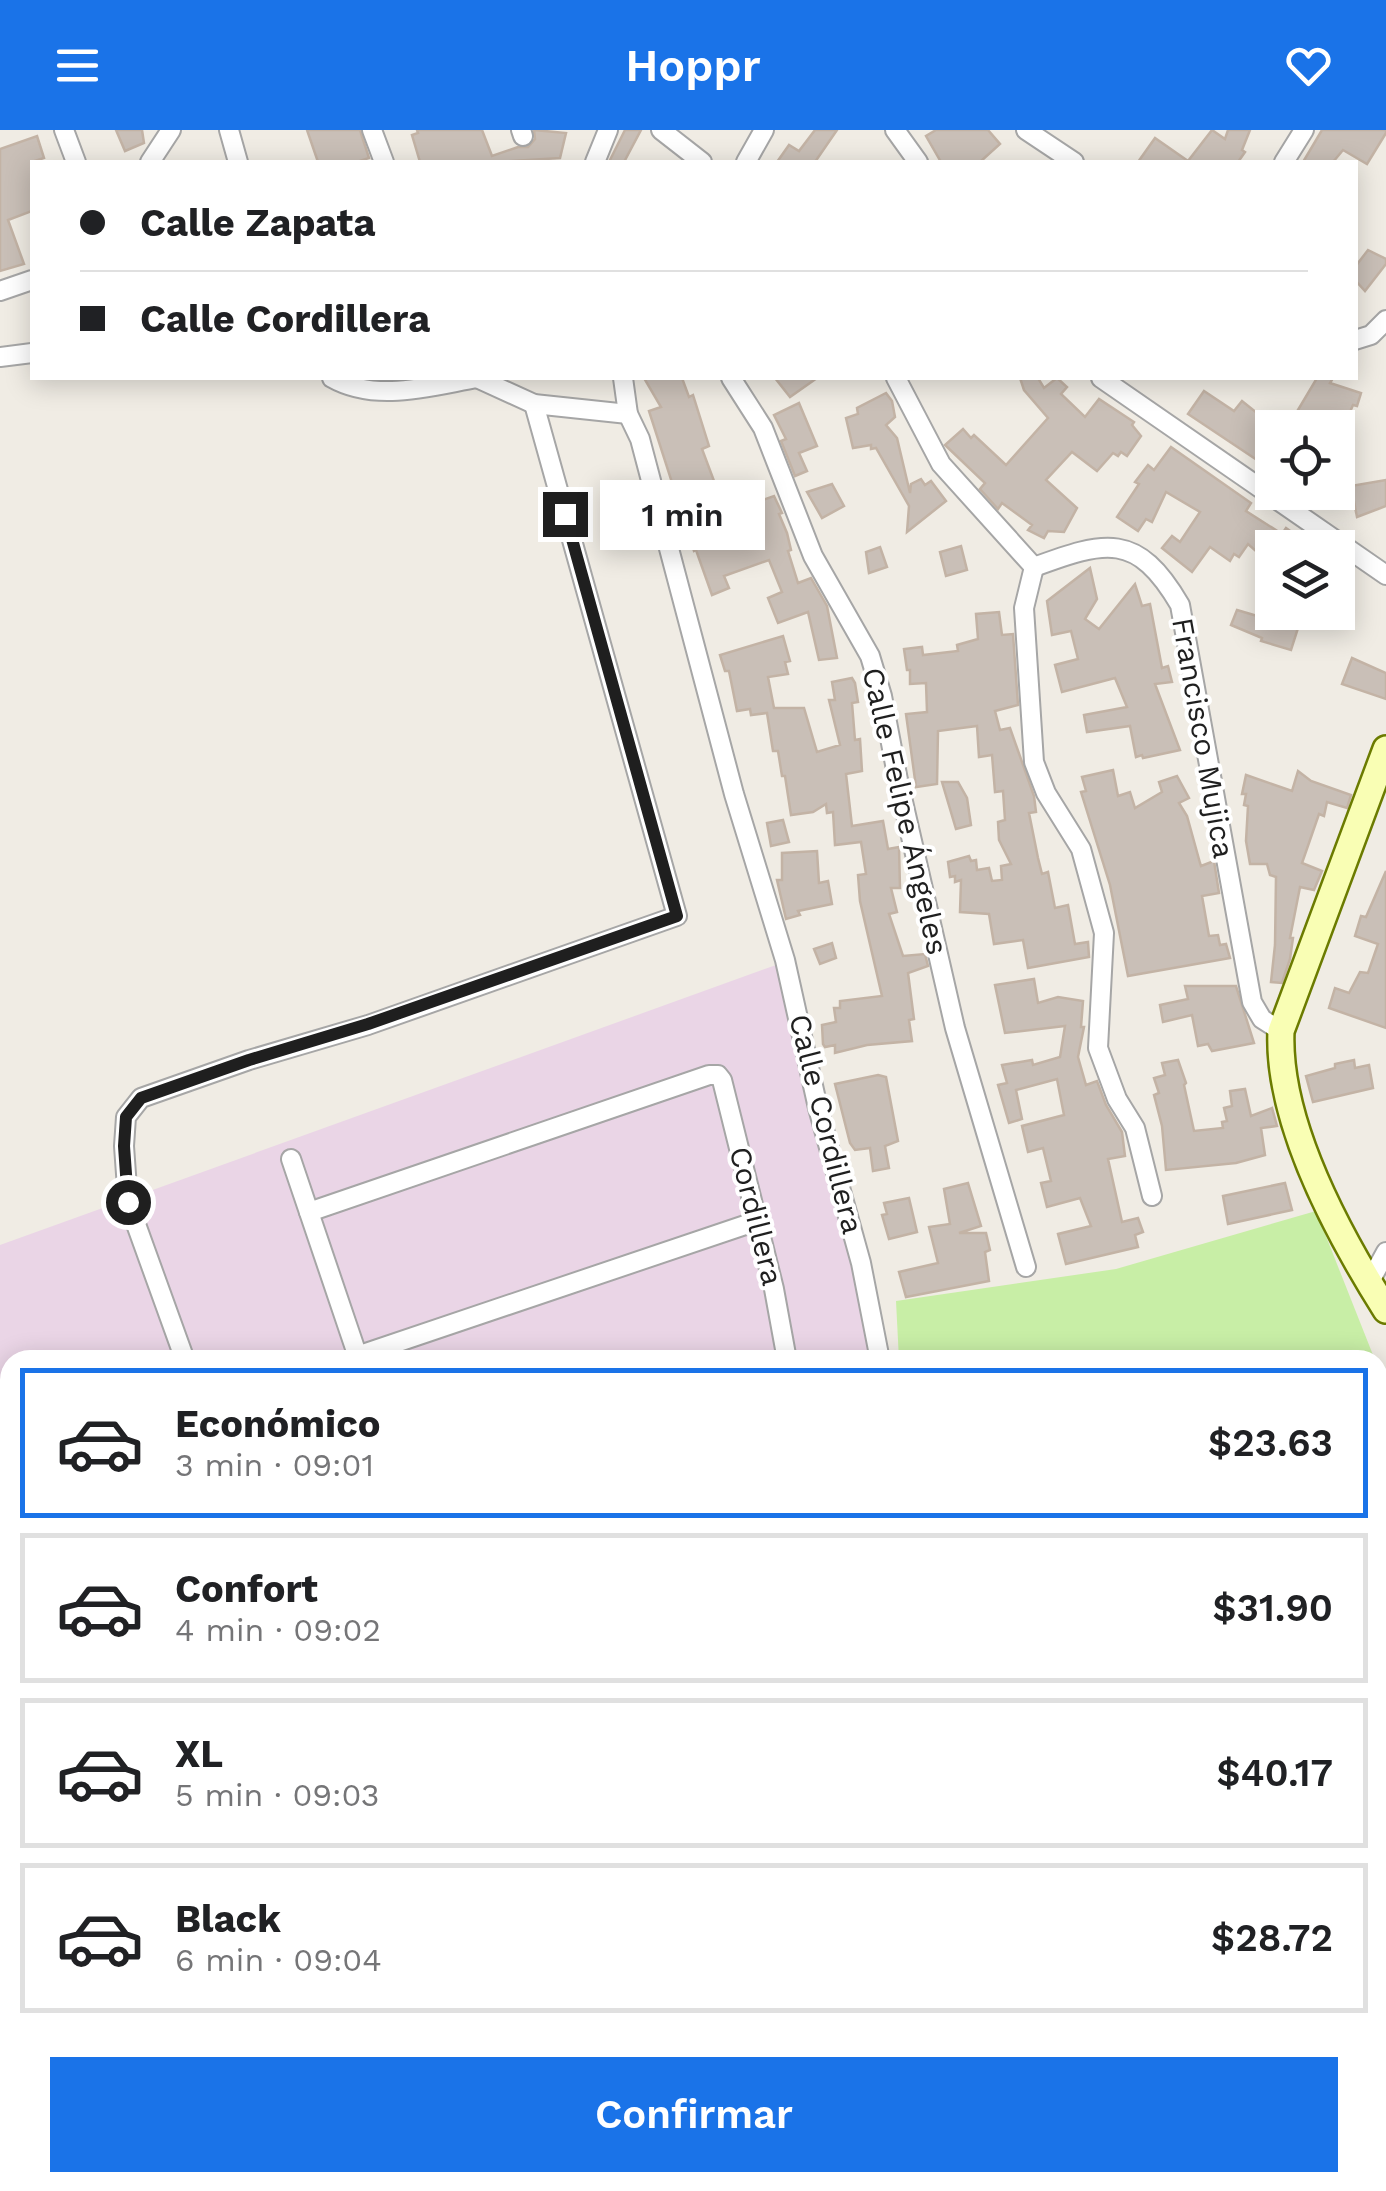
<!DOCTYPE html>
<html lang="es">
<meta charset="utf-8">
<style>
:root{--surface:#fff;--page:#f6f6f6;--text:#202124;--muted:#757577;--line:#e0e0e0;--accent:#1a73e8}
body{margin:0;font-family:"Work Sans",sans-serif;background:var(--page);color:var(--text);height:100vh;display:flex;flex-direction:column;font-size:38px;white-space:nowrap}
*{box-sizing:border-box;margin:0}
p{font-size:32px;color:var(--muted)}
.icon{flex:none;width:55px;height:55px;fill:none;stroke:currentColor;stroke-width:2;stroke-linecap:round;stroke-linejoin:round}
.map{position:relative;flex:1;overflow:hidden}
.sheet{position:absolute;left:0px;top:1220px;width:1388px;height:842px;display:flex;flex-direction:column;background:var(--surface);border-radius:30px 30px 0 0;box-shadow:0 5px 25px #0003}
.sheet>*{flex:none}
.top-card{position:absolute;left:30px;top:30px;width:1328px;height:220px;border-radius:0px;box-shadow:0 5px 25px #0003;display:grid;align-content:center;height:220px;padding:0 50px;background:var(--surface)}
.tools{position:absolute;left:1255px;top:280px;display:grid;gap:20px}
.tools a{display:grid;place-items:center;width:100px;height:100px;border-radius:0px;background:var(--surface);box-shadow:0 5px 25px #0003;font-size:50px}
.end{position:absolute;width:45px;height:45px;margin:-22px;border:12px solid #1f1f1f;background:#fff;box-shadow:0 0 0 5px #fff}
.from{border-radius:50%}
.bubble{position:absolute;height:70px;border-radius:0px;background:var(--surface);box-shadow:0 5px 25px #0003;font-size:32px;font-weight:600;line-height:70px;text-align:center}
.top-card b{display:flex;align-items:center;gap:35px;height:95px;font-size:38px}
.top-card b+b{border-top:2px solid var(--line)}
.top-card i{width:25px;height:25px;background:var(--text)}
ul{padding:18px 0 0;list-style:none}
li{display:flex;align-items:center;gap:30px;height:150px;margin:0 20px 15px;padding:0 30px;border:5px solid var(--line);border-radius:0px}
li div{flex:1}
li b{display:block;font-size:38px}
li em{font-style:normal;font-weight:600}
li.current{border-color:var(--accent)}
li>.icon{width:90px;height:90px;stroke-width:1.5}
.cta{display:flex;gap:20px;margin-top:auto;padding:20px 50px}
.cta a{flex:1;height:115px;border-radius:0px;background:var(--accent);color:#fff;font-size:40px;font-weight:600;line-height:115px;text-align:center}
header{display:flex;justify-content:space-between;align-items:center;height:130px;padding:0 50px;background:var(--accent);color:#fff;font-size:45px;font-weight:600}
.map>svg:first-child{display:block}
.industrial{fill:#ead5e6}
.grass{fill:#c8eea6}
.building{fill:#c9bfb7;stroke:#c3b3a5;stroke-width:2.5}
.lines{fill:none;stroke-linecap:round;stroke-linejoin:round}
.street-casing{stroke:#a6a6a6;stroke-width:22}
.secondary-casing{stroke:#6b7b00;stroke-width:30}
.street{stroke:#fff;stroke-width:18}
.secondary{stroke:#f9feb4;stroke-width:25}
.route{stroke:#1f1f1f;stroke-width:12}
.labels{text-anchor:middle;stroke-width:8;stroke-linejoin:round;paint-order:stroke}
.street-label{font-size:30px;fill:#1f1f1f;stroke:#fff}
</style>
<header><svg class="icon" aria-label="menu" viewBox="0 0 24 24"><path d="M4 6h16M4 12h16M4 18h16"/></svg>Hoppr<svg class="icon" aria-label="heart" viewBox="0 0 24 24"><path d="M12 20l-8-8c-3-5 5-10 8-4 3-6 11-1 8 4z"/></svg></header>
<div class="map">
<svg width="1386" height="2061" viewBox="0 0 1386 2061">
<rect width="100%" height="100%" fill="#f0ece4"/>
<path class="industrial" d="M 776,835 L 867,1179 L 871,1230 L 10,1230 L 10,2052 L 817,2053 L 811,2061 L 0,2061 L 0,1115 Z"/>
<g class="grass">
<path d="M 1316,1081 L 1375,1230 L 899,1230 L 896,1171 L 1116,1139 Z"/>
<path d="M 1378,1237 L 1386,1258 L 1386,1342 L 1378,1352 Z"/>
<path d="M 848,2053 L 848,2052 L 1225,2053 L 1222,2061 L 842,2061 Z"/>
</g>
<g class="building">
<path d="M 116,0 L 142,0 L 144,13 L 125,21 Z"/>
<path d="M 307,0 L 360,0 L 369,28 L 357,32 L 318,32 Z"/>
<path d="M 417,0 L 482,0 L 492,26 L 518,17 L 528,17 L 535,9 L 534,0 L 566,3 L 560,28 L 494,32 L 420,32 L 412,5 L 418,3 Z"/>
<path d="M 625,0 L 641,0 L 624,32 L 609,32 Z"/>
<path d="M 815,0 L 837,0 L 815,32 L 777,32 L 789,15 L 799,21 Z"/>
<path d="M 936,0 L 988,0 L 1000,14 L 980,32 L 941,32 L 926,6 Z"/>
<path d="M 1212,0 L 1225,9 L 1228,0 L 1250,0 L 1242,20 L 1245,22 L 1238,32 L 1138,32 L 1155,8 L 1188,31 Z"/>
<path d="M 1322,0 L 1386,0 L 1386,3 L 1367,34 L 1343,20 L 1333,32 L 1303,32 Z"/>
<path d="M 37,6 L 44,28 L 32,32 L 32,81 L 8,90 L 24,134 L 0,141 L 0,19 Z"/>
<path d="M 1368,120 L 1386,129 L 1386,134 L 1365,161 L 1355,150 L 1355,137 Z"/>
<path d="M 644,248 L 682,248 L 689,267 L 693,265 L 709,316 L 702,319 L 726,383 L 774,366 L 782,383 L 779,384 L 787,403 L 791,420 L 788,421 L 798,453 L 811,448 L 827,476 L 837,528 L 819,530 L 808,482 L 778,493 L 768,468 L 782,462 L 769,430 L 724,446 L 729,458 L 712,465 L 696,420 L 694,421 L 649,281 L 661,277 Z"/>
<path d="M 775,248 L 817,248 L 790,267 Z"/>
<path d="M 1020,248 L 1038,248 L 1044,258 L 1057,248 L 1067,257 L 1061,264 L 1085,287 L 1099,269 L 1134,292 L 1132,295 L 1141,306 L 1127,326 L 1121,322 L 1118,326 L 1113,323 L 1097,341 L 1072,322 L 1046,350 L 1077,378 L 1064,402 L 1048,401 L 1044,408 L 1028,400 L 1032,395 L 1002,373 L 998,379 L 980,359 L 985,353 L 945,315 L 963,299 L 971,308 L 974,305 L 1006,335 L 1048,288 L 1024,260 Z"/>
<path d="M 1317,248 L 1333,248 L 1330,253 L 1361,263 L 1357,276 L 1353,275 L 1346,291 L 1339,298 L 1303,298 L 1292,290 Z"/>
<path d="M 1204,261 L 1234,281 L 1242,271 L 1272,295 L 1272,340 L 1188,284 Z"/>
<path d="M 886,263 L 892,271 L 895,287 L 886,295 L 897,308 L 910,363 L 911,354 L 921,349 L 925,355 L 931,351 L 946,371 L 907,402 L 909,376 L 876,318 L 871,319 L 871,315 L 853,318 L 846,288 L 858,284 L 857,278 Z"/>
<path d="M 799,273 L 817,316 L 799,323 L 807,341 L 795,346 L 781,311 L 786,309 L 774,285 Z"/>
<path d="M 1171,317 L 1251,373 L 1246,381 L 1282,404 L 1286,398 L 1314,418 L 1272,418 L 1272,435 L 1248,414 L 1239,427 L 1234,424 L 1230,431 L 1210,417 L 1192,442 L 1162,418 L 1172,406 L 1180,412 L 1200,382 L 1166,362 L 1152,392 L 1146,389 L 1138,401 L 1117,387 L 1139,354 L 1135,352 L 1148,335 L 1154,340 Z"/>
<path d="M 1386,350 L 1386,376 L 1357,387 L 1351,356 Z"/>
<path d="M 832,354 L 844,376 L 822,388 L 807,362 Z"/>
<path d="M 961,416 L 967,440 L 946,446 L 940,422 Z"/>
<path d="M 880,417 L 887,437 L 869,443 L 866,422 Z"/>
<path d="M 1090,438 L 1097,469 L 1085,489 L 1099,499 L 1135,454 L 1142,476 L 1150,474 L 1162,538 L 1168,536 L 1172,552 L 1155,554 L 1180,620 L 1143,628 L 1142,625 L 1136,627 L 1130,596 L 1087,602 L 1084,585 L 1127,577 L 1115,548 L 1062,562 L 1055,535 L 1078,529 L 1071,501 L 1052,505 L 1047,471 Z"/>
<path d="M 1237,480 L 1298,498 L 1291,520 L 1261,511 L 1262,508 L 1231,495 Z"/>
<path d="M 999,482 L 1002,505 L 1013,504 L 1018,575 L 995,581 L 1000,600 L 1010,598 L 1034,666 L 1036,682 L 1029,683 L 1038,728 L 1042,744 L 1048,742 L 1055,778 L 1068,775 L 1075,814 L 1088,812 L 1089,827 L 1028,838 L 1023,810 L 994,814 L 989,784 L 960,782 L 961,750 L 955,752 L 955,746 L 950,747 L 948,732 L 969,726 L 971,731 L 976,730 L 977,740 L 989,738 L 992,751 L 1002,750 L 1001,736 L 1011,734 L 999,710 L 998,692 L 1005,690 L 1003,661 L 995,662 L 992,625 L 979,627 L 977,596 L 938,601 L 937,654 L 916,657 L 906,584 L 927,582 L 926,553 L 910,554 L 910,540 L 907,540 L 904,519 L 922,517 L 923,525 L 958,521 L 957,515 L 978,509 L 976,484 Z"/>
<path d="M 783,506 L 790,531 L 785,532 L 788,544 L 768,547 L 774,578 L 804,578 L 817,622 L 840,615 L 829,570 L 835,570 L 832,552 L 852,548 L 855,553 L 858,572 L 852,573 L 855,610 L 860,609 L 862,641 L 846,644 L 852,696 L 883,691 L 888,719 L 899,717 L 900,758 L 891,758 L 897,782 L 889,784 L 903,826 L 925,824 L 928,836 L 908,843 L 914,889 L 909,890 L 912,911 L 867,915 L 835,923 L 835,915 L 825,917 L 823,914 L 822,895 L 836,892 L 834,878 L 840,878 L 840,871 L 882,866 L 860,771 L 858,745 L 866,744 L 861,712 L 835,715 L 833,682 L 827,683 L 826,674 L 813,682 L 791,685 L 785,646 L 782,646 L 778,621 L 773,621 L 767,583 L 751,585 L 750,579 L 737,581 L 729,541 L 725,541 L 720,525 Z"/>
<path d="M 1352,528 L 1386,543 L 1386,569 L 1342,554 Z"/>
<path d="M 1113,640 L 1118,666 L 1130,662 L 1135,678 L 1162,662 L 1159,652 L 1177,646 L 1189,668 L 1179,673 L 1187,686 L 1200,733 L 1201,736 L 1214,731 L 1219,763 L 1202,766 L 1209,806 L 1218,805 L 1220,815 L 1226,814 L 1230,828 L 1128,846 L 1110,755 L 1081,662 L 1086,661 L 1082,647 Z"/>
<path d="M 1298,641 L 1311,651 L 1351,665 L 1347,678 L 1327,672 L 1324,686 L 1319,684 L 1302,733 L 1322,741 L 1314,760 L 1300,757 L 1290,808 L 1293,808 L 1290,829 L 1282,853 L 1271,852 L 1275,815 L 1276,747 L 1270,745 L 1267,734 L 1250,734 L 1246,711 L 1248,676 L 1244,675 L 1246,664 L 1242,664 L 1246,645 L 1292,661 Z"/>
<path d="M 942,652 L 958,652 L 967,668 L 971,695 L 956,699 Z"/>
<path d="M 783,690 L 789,712 L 771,716 L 767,693 Z"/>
<path d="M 817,721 L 819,753 L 828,751 L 832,774 L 798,781 L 800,785 L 786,789 L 777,750 L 782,750 L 782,723 Z"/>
<path d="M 1386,741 L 1386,898 L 1329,878 L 1335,858 L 1349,863 L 1360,842 L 1368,843 L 1378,814 L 1355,806 L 1361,786 L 1366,787 Z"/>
<path d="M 832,813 L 836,828 L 820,834 L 814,819 Z"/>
<path d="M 1034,849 L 1038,873 L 1058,867 L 1083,871 L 1081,897 L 1084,897 L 1078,927 L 1086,955 L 1097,951 L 1106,975 L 1122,1002 L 1125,1026 L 1108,1029 L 1122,1092 L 1138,1088 L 1143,1102 L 1135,1105 L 1138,1117 L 1066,1134 L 1058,1104 L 1091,1096 L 1080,1068 L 1047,1077 L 1041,1053 L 1051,1051 L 1043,1018 L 1028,1022 L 1022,996 L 1064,985 L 1057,949 L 1016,960 L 1022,989 L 1009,993 L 998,955 L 1007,953 L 1002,935 L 1032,930 L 1033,935 L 1060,927 L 1065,896 L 1005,903 L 995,855 Z"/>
<path d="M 1185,856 L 1236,856 L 1254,913 L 1212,921 L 1208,914 L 1198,916 L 1192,885 L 1163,892 L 1160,875 L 1188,869 Z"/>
<path d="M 1178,930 L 1186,953 L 1184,955 L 1194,1001 L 1223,998 L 1222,992 L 1227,991 L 1224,978 L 1232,976 L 1230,961 L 1245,959 L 1251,986 L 1272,978 L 1277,996 L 1261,998 L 1265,1025 L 1236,1033 L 1166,1040 L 1162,996 L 1154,965 L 1159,963 L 1154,948 L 1165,945 L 1162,933 Z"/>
<path d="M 1354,930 L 1355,938 L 1369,935 L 1373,958 L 1313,972 L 1306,946 L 1335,938 L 1335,934 Z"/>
<path d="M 878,945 L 886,947 L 898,1011 L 885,1016 L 889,1038 L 873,1041 L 870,1018 L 855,1020 L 850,1013 L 835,954 Z"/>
<path d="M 968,1053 L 981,1096 L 959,1103 L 986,1103 L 990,1120 L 985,1122 L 989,1151 L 906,1167 L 899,1142 L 938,1133 L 929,1097 L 950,1094 L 944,1059 Z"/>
<path d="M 1285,1053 L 1292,1080 L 1228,1094 L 1223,1066 Z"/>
<path d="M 909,1068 L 917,1102 L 889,1109 L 882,1085 L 887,1084 L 884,1073 Z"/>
</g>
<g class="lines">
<g class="street-casing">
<g id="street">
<path d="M 64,0 L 76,32"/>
<path d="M 229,0 L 238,32"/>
<path d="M 372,0 L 384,32"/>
<path d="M 521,0 L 523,6"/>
<path d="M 661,0 L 702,32"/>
<path d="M 895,0 L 918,32"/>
<path d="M 1026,0 L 1074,32"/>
<path d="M 150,32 L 171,0"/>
<path d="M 595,32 L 608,0"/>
<path d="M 746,32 L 764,0"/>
<path d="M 1284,32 L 1304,0"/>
<path d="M 0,161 L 32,150"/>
<path d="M 1355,210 L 1371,205 L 1386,190"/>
<path d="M 0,227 L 32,223"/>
<path d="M 332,248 C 376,273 431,256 477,248"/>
<path d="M 477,248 L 534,274 L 628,284"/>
<path d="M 623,248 L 628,284 L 640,309 L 734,664 L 785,830 L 818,978 L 861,1133 L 880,1230"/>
<path d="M 731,248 L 763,298 L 813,426 L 870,526 L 882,566 L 898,650 L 955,898 L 1026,1137"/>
<path d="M 896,248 L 941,334 L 1034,437"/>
<path d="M 1101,248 L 1386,445"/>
<path d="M 1034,437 L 1024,478 L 1034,632 L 1046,663 L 1081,719 L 1104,803 L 1098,918 L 1117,969 L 1135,998 L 1152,1066"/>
<path d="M 1034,437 C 1105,411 1137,401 1180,475 L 1252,872 L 1262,889 L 1281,901"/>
<path d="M 291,1029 L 359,1230"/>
<path d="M 309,1082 L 709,945 L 718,945 L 722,950 L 774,1159 L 787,1230"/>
<path d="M 1369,1153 L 1386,1122"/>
<path d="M 357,1226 L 757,1091"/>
<path d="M 185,1230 L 128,1072 L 124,1016 L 126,987 L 141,968 L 249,930 L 368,895 L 677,786 L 534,274"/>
</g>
</g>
<g class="secondary-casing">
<path id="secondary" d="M 1386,619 L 1281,901 C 1277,991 1338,1104 1386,1180"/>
</g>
<use href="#street" class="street"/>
<use href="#secondary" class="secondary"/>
</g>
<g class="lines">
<path class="route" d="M 128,1072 L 124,1016 L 126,987 L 141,968 L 249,930 L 368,894 L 677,786 L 565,384"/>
</g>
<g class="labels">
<g class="street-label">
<text transform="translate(1203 608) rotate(80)" y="10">Francisco Mujica</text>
<text transform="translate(905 681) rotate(77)" y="10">Calle Felipe Ángeles</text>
<text transform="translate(826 994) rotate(76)" y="10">Calle Cordillera</text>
<text transform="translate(756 1086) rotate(76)" y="10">Cordillera</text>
</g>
</g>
</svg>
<div class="tools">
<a><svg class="icon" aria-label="locate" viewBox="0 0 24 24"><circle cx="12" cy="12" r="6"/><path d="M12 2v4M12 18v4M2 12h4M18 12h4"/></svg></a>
<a><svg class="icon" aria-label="layers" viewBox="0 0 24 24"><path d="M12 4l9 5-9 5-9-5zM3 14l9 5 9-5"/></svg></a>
</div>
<i class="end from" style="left:128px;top:1072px"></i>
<i class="end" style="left:565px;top:384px"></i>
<div class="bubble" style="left:600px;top:350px;width:165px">1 min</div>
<div class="top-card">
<b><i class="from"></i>Calle Zapata</b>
<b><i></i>Calle Cordillera</b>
</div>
<section class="sheet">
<ul>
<li class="current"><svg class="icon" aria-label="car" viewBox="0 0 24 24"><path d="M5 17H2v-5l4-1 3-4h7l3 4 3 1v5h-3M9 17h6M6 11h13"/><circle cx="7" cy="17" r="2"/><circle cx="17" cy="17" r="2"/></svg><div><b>Económico</b><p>3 min · 09:01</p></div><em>$23.63</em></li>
<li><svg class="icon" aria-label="car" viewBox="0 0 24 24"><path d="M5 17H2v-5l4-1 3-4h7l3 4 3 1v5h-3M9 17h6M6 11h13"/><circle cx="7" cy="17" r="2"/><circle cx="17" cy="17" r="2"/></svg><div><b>Confort</b><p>4 min · 09:02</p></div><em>$31.90</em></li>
<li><svg class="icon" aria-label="car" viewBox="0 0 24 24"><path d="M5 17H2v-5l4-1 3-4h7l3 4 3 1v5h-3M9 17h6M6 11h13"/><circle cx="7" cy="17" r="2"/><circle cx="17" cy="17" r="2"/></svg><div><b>XL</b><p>5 min · 09:03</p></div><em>$40.17</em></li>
<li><svg class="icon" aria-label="car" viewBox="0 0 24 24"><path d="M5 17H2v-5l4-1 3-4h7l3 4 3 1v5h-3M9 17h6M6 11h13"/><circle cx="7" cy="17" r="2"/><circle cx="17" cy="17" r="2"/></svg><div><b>Black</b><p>6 min · 09:04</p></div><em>$28.72</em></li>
</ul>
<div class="cta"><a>Confirmar</a></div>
</section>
</div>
